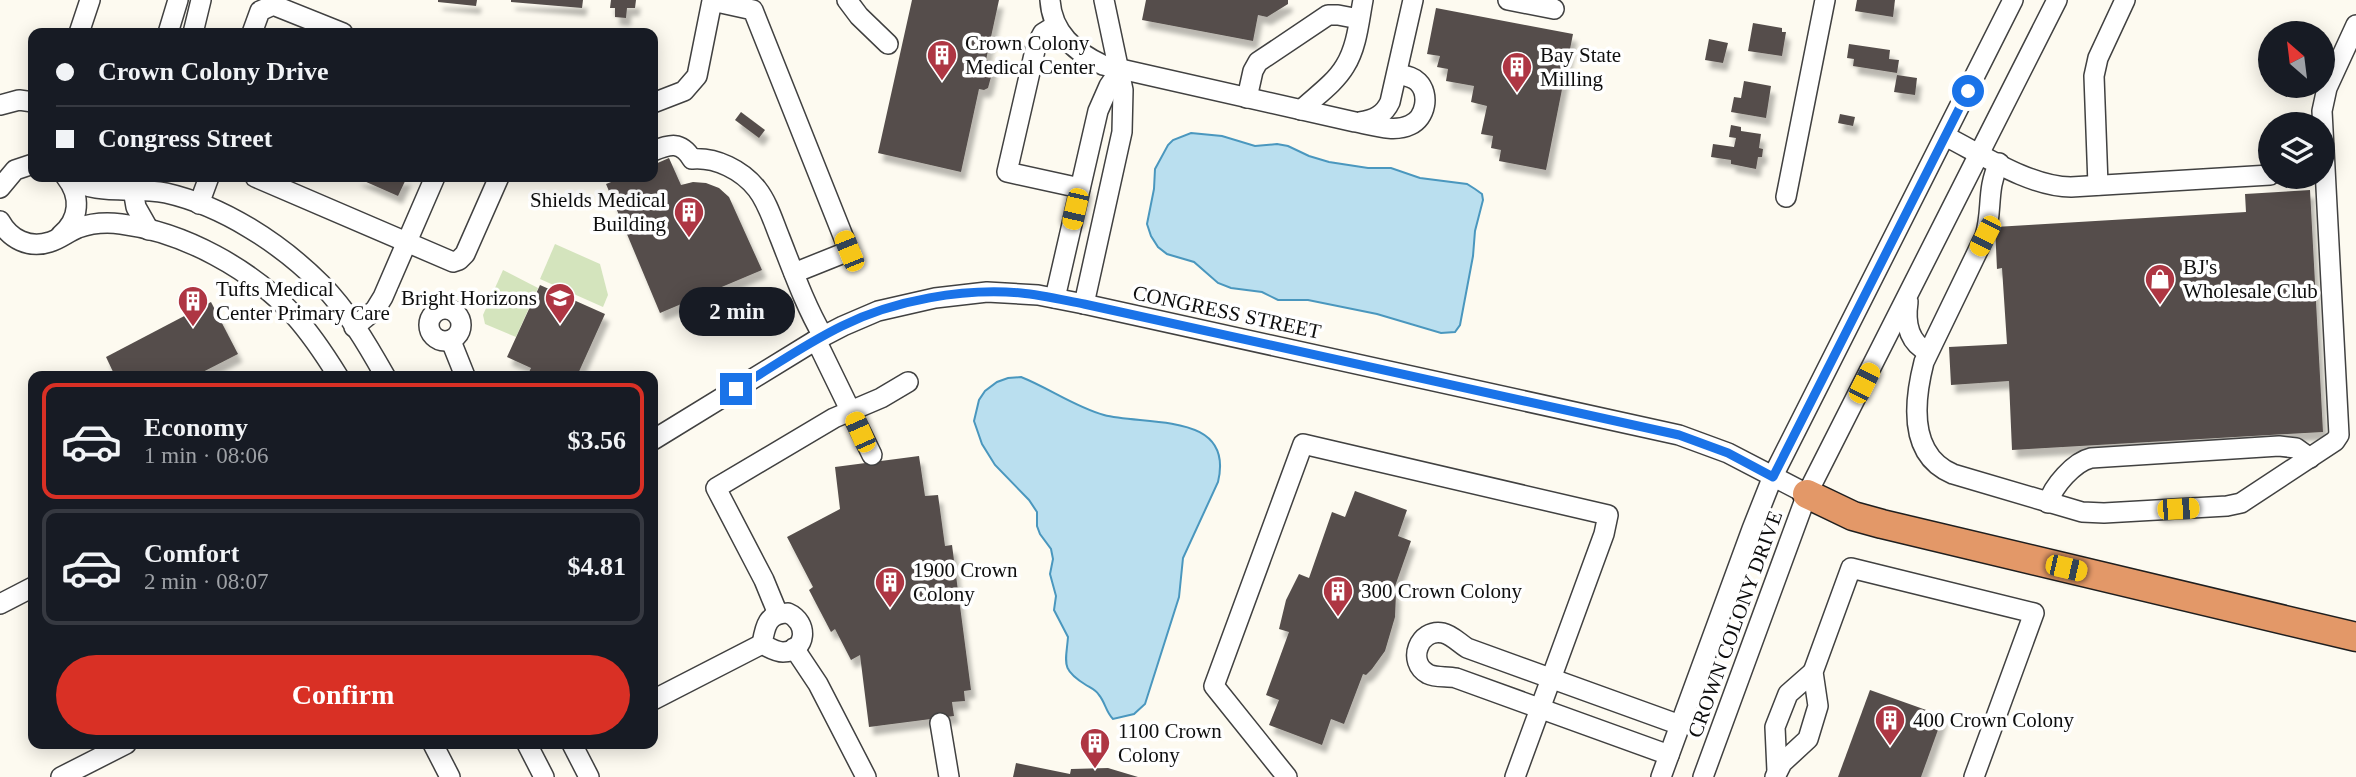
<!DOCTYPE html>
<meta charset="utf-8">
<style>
:root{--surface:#171b24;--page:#20242c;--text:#f1f3f6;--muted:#9ea1a6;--line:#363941;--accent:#d93025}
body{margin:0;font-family:Georgia,serif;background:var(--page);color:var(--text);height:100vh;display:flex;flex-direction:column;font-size:26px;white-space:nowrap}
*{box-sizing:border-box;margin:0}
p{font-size:23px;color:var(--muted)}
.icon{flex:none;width:38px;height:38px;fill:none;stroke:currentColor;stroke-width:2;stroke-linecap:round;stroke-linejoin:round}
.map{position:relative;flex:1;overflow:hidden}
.side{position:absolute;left:28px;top:371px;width:630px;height:378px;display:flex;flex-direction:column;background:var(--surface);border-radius:14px;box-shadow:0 4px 18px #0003}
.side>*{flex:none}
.banner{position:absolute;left:28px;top:28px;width:630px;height:154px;border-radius:14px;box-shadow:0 4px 18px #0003;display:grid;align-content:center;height:154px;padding:0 28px;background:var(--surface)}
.needle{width:46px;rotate:332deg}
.fabs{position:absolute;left:2258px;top:21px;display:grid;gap:14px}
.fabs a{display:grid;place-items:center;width:77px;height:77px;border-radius:50%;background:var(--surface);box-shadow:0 4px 18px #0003;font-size:35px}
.end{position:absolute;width:32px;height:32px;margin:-16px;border:9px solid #1a73e8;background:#fff;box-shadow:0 0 0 4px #fff}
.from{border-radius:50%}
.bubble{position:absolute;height:49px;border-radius:24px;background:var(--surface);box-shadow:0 4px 18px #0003;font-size:23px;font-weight:600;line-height:49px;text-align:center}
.car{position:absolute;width:21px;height:42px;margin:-21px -10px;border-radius:9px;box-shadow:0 0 5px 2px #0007;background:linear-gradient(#f5c518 24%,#345 0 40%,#f5c518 0 76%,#345 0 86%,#f5c518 0)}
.banner b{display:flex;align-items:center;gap:24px;height:66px;font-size:26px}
.banner b+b{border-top:2px solid var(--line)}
.banner i{width:18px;height:18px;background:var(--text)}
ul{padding:12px 0 0;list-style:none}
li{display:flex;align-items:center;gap:21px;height:116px;margin:0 14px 10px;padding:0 14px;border:4px solid var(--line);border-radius:14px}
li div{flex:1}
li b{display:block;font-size:26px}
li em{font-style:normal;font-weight:600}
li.current{border-color:var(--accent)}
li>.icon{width:63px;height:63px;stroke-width:1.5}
.button{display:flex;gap:14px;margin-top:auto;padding:14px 28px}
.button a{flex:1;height:80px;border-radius:42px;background:var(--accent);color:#fff;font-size:28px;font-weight:600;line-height:80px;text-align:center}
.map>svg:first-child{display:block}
.green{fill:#d4e4bd}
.water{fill:#badfef;stroke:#4a97be;stroke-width:2}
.building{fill:#554e4b;filter:url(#shadow)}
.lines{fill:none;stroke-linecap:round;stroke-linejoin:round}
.minor-casing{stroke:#414141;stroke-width:22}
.highway-casing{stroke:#1f1f1f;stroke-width:31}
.minor{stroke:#fff;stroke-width:19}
.highway{stroke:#e39868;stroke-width:28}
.route{stroke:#1a73e8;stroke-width:9}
.labels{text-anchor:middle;stroke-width:7;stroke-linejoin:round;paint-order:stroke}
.poi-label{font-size:21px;fill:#0e0e0e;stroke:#fff;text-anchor:start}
.street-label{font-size:21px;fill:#0e0e0e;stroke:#fff}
</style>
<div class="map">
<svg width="2356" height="777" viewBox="0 0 2356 777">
<defs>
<filter id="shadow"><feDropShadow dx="4.5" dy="8" stdDeviation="2" flood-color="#0004"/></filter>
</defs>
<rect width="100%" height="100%" fill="#fdfaf0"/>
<g class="green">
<path d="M 555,244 L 600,264 L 608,295 L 603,307 L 540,279 Z"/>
<path d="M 503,270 L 538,288 L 516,337 L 485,324 L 483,315 Z"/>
</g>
<g class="water">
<path d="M 1191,133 L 1222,136 L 1255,146 L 1277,144 L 1288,146 L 1309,156 L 1329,162 L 1368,168 L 1391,168 L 1420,178 L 1467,184 L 1475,189 L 1482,194 L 1483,200 L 1475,231 L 1473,256 L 1460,325 L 1455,332 L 1441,333 L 1377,314 L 1308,300 L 1278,300 L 1262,292 L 1231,288 L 1218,283 L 1194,262 L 1167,254 L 1158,247 L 1151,236 L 1147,224 L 1154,189 L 1155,169 L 1168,145 L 1173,140 Z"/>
<path d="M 1021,377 C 1049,388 1075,407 1104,415 C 1145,426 1235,411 1218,482 L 1183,558 L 1179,597 L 1145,704 L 1134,714 L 1113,719 C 1106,712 1105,702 1099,695 C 1096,690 1091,688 1086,685 C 1060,669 1066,663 1068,637 L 1054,610 L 1056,596 L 1050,574 L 1053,559 L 1051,549 L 1040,534 L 1037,526 L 1037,512 L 1029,500 L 995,465 L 982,444 L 974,421 L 979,400 L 985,391 L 997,382 L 1008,378 Z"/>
</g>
<g class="building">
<path d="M 438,0 L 477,0 L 476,6 L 438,2 Z"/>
<path d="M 511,0 L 583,0 L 582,8 L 511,2 Z"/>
<path d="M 611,0 L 636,0 L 635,8 L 627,8 L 626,18 L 615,17 L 615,8 L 610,8 Z"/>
<path d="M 912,0 L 999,0 L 986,60 L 991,61 L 993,66 L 991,77 L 988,88 L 984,90 L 979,89 L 961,172 L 878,153 Z"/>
<path d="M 1146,0 L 1288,0 L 1288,4 L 1267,17 L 1258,15 L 1253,41 L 1142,20 Z"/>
<path d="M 1857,0 L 1895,0 L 1893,17 L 1855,11 Z"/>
<path d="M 1436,8 L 1573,34 L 1546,170 L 1499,161 L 1501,150 L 1491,148 L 1493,136 L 1481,134 L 1487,106 L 1471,102 L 1474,86 L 1446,81 L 1448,69 L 1437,67 L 1440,56 L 1427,54 Z"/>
<path d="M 1753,23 L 1782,28 L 1782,32 L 1786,32 L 1782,56 L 1748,51 Z"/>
<path d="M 1709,39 L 1728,43 L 1723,63 L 1705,60 Z"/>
<path d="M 1849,44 L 1890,50 L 1889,59 L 1899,60 L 1897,73 L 1853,66 L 1854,59 L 1847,58 Z"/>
<path d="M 1897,75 L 1917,78 L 1915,95 L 1894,92 Z"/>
<path d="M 1744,81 L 1771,86 L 1766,118 L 1731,112 L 1734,97 L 1741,98 Z"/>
<path d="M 741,112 L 765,130 L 759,138 L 735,120 Z"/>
<path d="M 1840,114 L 1855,117 L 1853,126 L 1838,123 Z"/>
<path d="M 1731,125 L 1741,127 L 1741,131 L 1761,134 L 1759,148 L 1763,149 L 1762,157 L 1758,157 L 1756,169 L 1731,164 L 1731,160 L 1711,157 L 1713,144 L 1734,147 L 1736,138 L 1729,137 Z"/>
<path d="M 669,158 L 681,185 L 693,182 L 706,183 L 719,188 L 729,197 L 762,270 L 660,313 L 606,184 L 624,177 L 653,177 L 653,165 Z"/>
<path d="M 355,177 L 407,177 L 398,196 Z"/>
<path d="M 2310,190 L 2323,432 L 2012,450 L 2009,381 L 1951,385 L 1949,347 L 2007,344 L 2002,268 L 1997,269 L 1995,227 L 2246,212 L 2245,194 Z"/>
<path d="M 540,285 L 605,314 L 577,376 L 527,376 L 531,368 L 507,357 Z"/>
<path d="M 211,302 L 238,354 L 195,376 L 115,376 L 106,357 Z"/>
<path d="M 919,456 L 925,496 L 938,495 L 945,546 L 952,545 L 971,690 L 964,691 L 965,701 L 952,702 L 954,716 L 869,727 L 860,655 L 851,660 L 835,629 L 831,632 L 809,590 L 813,587 L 787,537 L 840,509 L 835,467 Z"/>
<path d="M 1355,491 L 1407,510 L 1398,536 L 1411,541 L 1393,592 L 1396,593 L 1395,617 L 1385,651 L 1372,669 L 1366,675 L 1363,674 L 1344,724 L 1331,719 L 1322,745 L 1269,725 L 1279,700 L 1266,695 L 1289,632 L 1279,629 L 1286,600 L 1299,574 L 1309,578 L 1332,512 L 1345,517 Z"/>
<path d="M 1870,690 L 1943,716 L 1921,777 L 1838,777 Z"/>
<path d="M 1016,763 L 1070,774 L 1071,769 L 1108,768 L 1138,777 L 1013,777 Z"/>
</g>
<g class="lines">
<g class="minor-casing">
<g id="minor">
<path d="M 847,0 L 859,16 L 888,44"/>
<path d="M 1050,0 C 1052,33 1075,52 1103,65 L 1355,122 C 1372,125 1394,133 1410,125 C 1426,118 1430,94 1418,82 C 1412,76 1405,76 1397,74"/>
<path d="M 1508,0 L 1554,9"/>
<path d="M 1056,25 L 1043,33 L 1036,46 L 1007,172 L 1080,188"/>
<path d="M 79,33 L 90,0"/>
<path d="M 168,33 L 178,0"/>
<path d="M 193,33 L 201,0"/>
<path d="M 252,33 L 260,11 L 273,5 L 343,33"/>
<path d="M 1247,98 L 1253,71 L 1258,62 L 1328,15 L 1338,15 L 1359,19"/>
<path d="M 653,103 L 684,91 L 697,76 L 712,1 L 753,10 L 849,251 L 794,273"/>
<path d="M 0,105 L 19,100 L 33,102"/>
<path d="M 1301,110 C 1316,96 1335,83 1345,66 C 1357,47 1359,21 1363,0"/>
<path d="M 1360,122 C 1374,120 1384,115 1390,102 L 1413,0"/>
<path d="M 1945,136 C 1981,154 2030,187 2071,187 L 2270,175"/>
<path d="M 653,151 C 670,144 681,141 692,159 C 716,157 742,170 757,189 C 768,203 773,221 780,238 C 793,271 805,305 823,336"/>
<path d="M 1999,163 C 1986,190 1993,210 1985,236 L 1924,362 C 1914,401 1908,455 1953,474 L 2082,512 L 2104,513 L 2227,506 L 2241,503 L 2335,441 L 2339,435 L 2322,111 L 2327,88 L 2356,25"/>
<path d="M 67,177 C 96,197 133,186 166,193 C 223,206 280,243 321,284 C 347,310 367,344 385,376"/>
<path d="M 255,177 L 453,262 L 459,260 L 465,254 L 499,177"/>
<path d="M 131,178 L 136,207 L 149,230"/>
<path d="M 2098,185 L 2094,76 L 2098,58 L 2125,0"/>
<path d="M 0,188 L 15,170 L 33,164"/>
<path d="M 1786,197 L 1825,0"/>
<path d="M 199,204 L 209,177"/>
<path d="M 0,221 C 10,239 29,249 50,242 C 60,239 68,232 78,228 C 92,223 106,222 121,224 C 184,232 251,269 294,315 C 311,334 325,355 338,376"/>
<path d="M 61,235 C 80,219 81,196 66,177"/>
<path d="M 1055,298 L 1098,111 L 1109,86 L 1120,70"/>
<path d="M 1908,302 C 1905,322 1908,342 1928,352"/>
<path d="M 1084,304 L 1122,132 L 1123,90 L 1104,0"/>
<circle cx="445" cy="325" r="16"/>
<path d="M 354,327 L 375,310 L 383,297 L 435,177"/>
<path d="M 816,340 L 872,455"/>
<path d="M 451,341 L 465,376"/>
<path d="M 653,440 L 816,340 L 843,326 L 878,311 L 935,298 L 987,292 L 1038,295 L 1084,304 L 1679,435 L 1728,453 L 1807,494"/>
<path d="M 2048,503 C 2053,486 2074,462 2091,458 L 2279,446 L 2296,448 L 2310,458"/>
<path d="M 0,604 L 33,587"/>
<path d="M 788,613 C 809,622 807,652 783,652 C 776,652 768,647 762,644 C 765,627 767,613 788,613 Z"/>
<path d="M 778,614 L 764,580 L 716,488 L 834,418 L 881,398 L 908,382"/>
<path d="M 794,648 L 818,684 L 866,777"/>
<path d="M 653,700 L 762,644"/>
<path d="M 940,723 L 949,777"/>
<path d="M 433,744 L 450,777"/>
<path d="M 527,744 L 544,777"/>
<path d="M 572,744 L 589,777"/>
<path d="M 1669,755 L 1456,678 C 1447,676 1436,678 1428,674 C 1406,662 1419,628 1443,633 C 1452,635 1459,643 1467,648 L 1680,725"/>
<path d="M 1777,771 L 1775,727 L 1788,694 L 1813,672"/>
<path d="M 61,777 L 126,744"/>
<path d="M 1287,777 L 1214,686 L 1303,444 L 1608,515 L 1604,534 L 1515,777"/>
<path d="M 1661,777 L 1752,529 L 1773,476 L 2013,0"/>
<path d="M 1703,777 L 1807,494 L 2057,0"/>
<path d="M 1775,777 L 1782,763 L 1808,739 L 1818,706 L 1813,672 L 1851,568 L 2034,613 L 1974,777"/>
</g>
</g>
<g class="highway-casing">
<path id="highway" d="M 1807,494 L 1853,516 L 1882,524 L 2356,637"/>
</g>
<use href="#minor" class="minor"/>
<use href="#highway" class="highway"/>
</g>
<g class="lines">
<path class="route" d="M 736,389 C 771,368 805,344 842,326 C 894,300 963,288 1021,293 C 1042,295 1063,300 1084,304 L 1679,435 L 1728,453 L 1773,477 L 1968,91"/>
</g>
<defs>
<g id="building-pin" transform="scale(1.575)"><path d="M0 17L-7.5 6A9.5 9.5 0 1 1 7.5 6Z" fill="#ae3643" stroke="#fff"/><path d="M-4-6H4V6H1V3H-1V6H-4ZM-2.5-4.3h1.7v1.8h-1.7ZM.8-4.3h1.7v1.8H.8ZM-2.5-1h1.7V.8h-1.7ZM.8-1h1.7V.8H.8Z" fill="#fff"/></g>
<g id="shop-pin" transform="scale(1.575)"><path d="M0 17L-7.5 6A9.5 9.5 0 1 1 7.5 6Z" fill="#ae3643" stroke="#fff"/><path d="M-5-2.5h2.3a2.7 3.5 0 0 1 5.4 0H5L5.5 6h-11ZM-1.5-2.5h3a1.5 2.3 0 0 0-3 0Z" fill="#fff"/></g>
<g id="school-pin" transform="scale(1.575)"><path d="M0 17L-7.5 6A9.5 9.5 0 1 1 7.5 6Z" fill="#ae3643" stroke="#fff"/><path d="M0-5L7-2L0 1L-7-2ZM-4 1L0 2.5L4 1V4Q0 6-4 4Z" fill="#fff"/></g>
</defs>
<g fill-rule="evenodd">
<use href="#building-pin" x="942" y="55"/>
<use href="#building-pin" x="1517" y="67"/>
<use href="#building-pin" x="689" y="212"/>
<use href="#shop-pin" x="2160" y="279"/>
<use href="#school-pin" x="560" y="298"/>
<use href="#building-pin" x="193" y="301"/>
<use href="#building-pin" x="890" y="582"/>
<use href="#building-pin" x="1338" y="591"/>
<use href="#building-pin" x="1890" y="720"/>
<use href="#building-pin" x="1095" y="743"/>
</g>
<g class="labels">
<g class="poi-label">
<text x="965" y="50">Crown Colony<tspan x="965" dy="24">Medical Center</tspan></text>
<text x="1540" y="62">Bay State<tspan x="1540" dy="24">Milling</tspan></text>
<text x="666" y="207" text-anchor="end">Shields Medical<tspan x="666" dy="24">Building</tspan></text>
<text x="2183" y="274">BJ's<tspan x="2183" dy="24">Wholesale Club</tspan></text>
<text x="216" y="296">Tufts Medical<tspan x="216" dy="24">Center Primary Care</tspan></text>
<text x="537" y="305" text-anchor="end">Bright Horizons</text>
<text x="913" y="577">1900 Crown<tspan x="913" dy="24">Colony</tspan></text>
<text x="1361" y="598">300 Crown Colony</text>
<text x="1913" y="727">400 Crown Colony</text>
<text x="1118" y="738">1100 Crown<tspan x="1118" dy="24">Colony</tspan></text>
</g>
<g class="street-label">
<text transform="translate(1227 312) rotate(12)" y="7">CONGRESS STREET</text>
<text transform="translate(1735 624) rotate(-70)" y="7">CROWN COLONY DRIVE</text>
</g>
</g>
</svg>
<div class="fabs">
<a><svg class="needle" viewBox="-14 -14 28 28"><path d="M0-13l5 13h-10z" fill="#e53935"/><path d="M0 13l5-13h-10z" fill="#9ea1a6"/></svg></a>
<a><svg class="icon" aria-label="layers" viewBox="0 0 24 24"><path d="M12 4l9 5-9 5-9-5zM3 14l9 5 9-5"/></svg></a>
</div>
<i class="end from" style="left:1968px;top:91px"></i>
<i class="end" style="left:736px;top:389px"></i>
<div class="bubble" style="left:679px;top:287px;width:116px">2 min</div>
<i class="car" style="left:1075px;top:209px;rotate:193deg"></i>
<i class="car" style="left:1985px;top:236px;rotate:207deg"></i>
<i class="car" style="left:849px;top:251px;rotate:338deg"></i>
<i class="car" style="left:1864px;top:383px;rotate:27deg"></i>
<i class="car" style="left:860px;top:432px;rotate:336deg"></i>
<i class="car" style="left:2178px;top:509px;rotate:87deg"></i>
<i class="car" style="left:2066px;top:568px;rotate:103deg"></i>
<div class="banner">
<b><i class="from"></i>Crown Colony Drive</b>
<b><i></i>Congress Street</b>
</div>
<section class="side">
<ul>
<li class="current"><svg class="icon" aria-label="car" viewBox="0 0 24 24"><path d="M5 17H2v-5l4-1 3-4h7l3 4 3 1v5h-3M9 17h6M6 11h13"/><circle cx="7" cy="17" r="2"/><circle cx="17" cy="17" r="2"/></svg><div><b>Economy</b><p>1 min · 08:06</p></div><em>$3.56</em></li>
<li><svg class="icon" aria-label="car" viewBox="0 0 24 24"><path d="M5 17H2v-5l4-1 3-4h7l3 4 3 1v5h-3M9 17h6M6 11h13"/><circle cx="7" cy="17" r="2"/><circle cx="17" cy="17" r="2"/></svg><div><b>Comfort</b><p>2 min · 08:07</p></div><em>$4.81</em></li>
</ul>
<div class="button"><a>Confirm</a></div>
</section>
</div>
